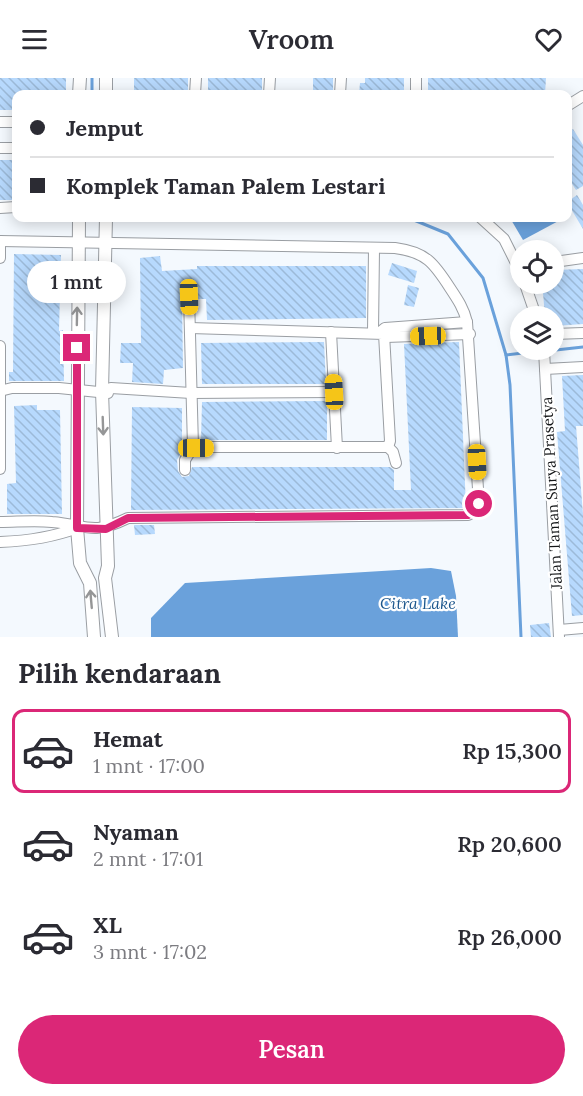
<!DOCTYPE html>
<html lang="id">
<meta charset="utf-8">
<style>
:root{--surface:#fff;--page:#f7f7f7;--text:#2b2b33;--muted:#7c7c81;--line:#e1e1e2;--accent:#db2777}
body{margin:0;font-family:Lora,serif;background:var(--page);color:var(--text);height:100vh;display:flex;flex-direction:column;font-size:22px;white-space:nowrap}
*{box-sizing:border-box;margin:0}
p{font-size:20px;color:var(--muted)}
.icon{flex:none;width:33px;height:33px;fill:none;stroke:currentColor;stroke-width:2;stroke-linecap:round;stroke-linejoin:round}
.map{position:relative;height:559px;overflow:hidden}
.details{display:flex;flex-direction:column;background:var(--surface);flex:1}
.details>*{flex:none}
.hud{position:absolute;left:12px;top:12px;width:560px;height:132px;border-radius:12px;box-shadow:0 3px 15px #0003;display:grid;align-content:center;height:132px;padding:0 18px;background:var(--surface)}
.fabs{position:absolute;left:510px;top:162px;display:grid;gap:12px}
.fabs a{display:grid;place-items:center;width:54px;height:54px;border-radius:50%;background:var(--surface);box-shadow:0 3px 15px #0003;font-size:30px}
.end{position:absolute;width:27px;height:27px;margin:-14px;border:8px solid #db2777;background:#fff;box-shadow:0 0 0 3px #fff}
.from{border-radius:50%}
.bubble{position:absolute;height:42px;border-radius:21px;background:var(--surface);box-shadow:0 3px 15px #0003;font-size:20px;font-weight:600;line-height:42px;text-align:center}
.car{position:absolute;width:18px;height:36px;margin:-18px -9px;border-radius:8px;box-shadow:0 0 4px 2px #0007;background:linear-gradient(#f5c518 24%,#345 0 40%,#f5c518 0 76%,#345 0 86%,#f5c518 0)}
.hud b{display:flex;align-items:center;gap:21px;height:57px;font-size:22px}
.hud b+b{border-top:2px solid var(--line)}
.hud i{width:15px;height:15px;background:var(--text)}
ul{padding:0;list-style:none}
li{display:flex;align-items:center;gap:18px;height:84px;margin:0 12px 9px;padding:0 6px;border:3px solid transparent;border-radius:12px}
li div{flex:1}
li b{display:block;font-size:22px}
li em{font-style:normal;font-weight:600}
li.current{border-color:var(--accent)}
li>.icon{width:54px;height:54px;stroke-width:1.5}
h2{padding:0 18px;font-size:27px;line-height:72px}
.primary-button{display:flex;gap:12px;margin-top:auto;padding:12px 18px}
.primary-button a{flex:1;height:69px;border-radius:36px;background:var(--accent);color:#fff;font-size:24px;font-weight:600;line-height:69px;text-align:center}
header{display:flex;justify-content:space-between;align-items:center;height:78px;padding:0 18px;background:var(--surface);font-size:27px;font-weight:600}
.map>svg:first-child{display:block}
.water{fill:#6aa1db}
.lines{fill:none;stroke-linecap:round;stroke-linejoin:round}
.stream{stroke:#6aa1db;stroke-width:3}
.building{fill:url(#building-back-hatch)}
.minor-casing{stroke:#9a9ea3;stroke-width:12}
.tertiary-casing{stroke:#9a9ea3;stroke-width:14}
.minor{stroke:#fff;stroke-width:10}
.tertiary{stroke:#fff;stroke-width:12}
.oneway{stroke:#959697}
.route{stroke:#db2777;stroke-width:8}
.labels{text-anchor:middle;stroke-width:4.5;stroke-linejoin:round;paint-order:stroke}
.street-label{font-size:15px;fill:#141618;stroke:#fff}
.water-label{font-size:16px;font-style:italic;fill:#1d578d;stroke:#fff}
</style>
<header><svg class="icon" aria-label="menu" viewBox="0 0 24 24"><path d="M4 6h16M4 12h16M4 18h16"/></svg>Vroom<svg class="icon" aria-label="heart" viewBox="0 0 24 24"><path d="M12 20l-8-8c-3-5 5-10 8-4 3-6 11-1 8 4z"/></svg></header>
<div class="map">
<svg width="583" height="559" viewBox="0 0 583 559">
<defs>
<pattern id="building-back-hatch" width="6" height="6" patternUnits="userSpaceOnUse" patternTransform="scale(1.5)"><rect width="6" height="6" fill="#b7d9fd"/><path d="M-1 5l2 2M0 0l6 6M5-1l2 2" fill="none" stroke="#9cbad8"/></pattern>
</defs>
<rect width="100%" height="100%" fill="#f4f9fe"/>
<g class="water">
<path d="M 510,140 L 564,140 L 523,162 Z"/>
<path d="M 431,490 L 451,493 L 456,518 L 458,559 L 151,559 L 151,540 L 185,505 Z"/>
</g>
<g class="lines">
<g class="stream">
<path d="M 92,0 L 92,16"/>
<path d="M 409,140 L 448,156 L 483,200 L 506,277 L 510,307 L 521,559"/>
<path d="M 547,273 L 583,269"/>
<path d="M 506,277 L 540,273"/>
</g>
</g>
<g class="building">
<path d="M 0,0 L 66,0 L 66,16 L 16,16 L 16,32 L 0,32 Z"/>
<rect x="134" y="0" width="54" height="16"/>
<rect x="208" y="0" width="54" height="16"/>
<rect x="313" y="0" width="20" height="16"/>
<path d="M 365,0 L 404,0 L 404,16 L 359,16 L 360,5 L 365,5 Z"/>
<path d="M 428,0 L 546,0 L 545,16 L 428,16 Z"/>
<path d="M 573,51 L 583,67 L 583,108 L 576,112 L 567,98 L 567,55 Z"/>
<rect x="0" y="82" width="16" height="40"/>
<path d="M 577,117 L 583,127 L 583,151 L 567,124 Z"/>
<path d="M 14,176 L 61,177 L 59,253 L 63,252 L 64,303 L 9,303 L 9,294 L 13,294 Z"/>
<path d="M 160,178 L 162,193 L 197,191 L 197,188 L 366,188 L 366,240 L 207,242 L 206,221 L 197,221 L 195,215 L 188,212 L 182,219 L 183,290 L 164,292 L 163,306 L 132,304 L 133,285 L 120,285 L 121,265 L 141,265 L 140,180 Z"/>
<path d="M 392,185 L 417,193 L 414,205 L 388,197 Z"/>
<path d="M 583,191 L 583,246 L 554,248 L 554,238 L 545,238 L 543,215 L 536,215 L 535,206 L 554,206 L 554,192 Z"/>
<path d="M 408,207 L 419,210 L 414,229 L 404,227 Z"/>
<path d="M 324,264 L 326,306 L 202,306 L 201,265 Z"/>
<path d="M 459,264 L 466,430 L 131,432 L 132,329 L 182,330 L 182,373 L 177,382 L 178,393 L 182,399 L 189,398 L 192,389 L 390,389 L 394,392 L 394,412 L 411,412 L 404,266 Z"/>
<path d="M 583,297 L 583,348 L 576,348 L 583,436 L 583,537 L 572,538 L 557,354 L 565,353 L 562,298 Z"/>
<path d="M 327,323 L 327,362 L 201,362 L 202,324 Z"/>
<path d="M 37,327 L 37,332 L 60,332 L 62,436 L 7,436 L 7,406 L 16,405 L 14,328 Z"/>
<path d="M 134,447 L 154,447 L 155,456 L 135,457 Z"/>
<path d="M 549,545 L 551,559 L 531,559 L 530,547 Z"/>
</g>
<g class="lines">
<g class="minor-casing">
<g id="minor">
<path d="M 195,16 L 196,0"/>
<path d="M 269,16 L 270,0"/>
<path d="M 340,16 L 341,0"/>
<path d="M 416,16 L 416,0"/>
<path d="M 567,28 L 583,18"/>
<path d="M 0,44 L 16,44"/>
<path d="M 0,70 L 16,70"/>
<path d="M 0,130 L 16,129"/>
<path d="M 481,140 L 504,161 L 520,193"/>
<path d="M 0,163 L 395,170 C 426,174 434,185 450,210 C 458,222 464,231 467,244 L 479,426 L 475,433 L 468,437 L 128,440 C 91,458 88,447 52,444 C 35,442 17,444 0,444"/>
<path d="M 0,180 L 0,163"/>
<path d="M 554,184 L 583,180"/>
<path d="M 525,206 L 536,238"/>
<path d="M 190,250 L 384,256 L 390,363 L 388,369"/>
<path d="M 331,254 L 337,370"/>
<path d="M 373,254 L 374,171"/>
<path d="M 380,254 L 385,250 L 467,244"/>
<path d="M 554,256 L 583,255"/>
<path d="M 386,259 L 470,256"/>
<path d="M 0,268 L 0,391"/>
<path d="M 544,272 L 559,559"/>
<path d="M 545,291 L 583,289"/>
<path d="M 0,313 L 12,310 L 59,310 L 108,315"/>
<path d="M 102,313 L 111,310 L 191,315 L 334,314"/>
<path d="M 193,369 L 388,369"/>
<path d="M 388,369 L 393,374 L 396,385"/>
<path d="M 185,392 L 185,382 L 193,369 L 189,219"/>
<path d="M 0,464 C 27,463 51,460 77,450"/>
<path d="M 559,552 L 583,550"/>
</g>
</g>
<g class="tertiary-casing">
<g id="tertiary">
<path d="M 79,16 L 80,0"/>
<path d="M 106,16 L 106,0"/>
<path d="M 79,140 L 77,450 L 80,485 L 90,505 L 94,559"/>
<path d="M 106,140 L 102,313 L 108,488 L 105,500 L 112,559"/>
</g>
</g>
<use href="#minor" class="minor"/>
<use href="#tertiary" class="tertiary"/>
</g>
<defs><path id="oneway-shaft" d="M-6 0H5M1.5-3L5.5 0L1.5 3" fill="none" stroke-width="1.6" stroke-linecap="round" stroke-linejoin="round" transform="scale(1.5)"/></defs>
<g class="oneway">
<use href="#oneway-shaft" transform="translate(77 238) rotate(-89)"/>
<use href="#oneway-shaft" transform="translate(103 348) rotate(88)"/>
<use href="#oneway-shaft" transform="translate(91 521) rotate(-95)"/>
</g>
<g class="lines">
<path class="route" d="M 77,270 L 77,450 L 106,451 L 128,440 L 468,437 L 475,433 L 479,426"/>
</g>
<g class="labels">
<g class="street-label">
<text transform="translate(552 415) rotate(-93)" y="5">Jalan Taman Surya Prasetya</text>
</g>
<g class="water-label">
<text x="418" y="531">Citra Lake</text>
</g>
</g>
</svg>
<div class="fabs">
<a><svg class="icon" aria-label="locate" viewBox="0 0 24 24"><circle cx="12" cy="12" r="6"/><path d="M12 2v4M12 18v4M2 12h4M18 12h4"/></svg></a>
<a><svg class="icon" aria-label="layers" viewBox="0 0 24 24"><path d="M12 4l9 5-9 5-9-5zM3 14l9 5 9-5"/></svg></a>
</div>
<i class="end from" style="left:479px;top:426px"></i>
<i class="end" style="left:77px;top:270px"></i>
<div class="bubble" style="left:27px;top:183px;width:99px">1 mnt</div>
<i class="car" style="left:189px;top:219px;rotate:178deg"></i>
<i class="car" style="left:428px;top:258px;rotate:268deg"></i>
<i class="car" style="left:334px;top:314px;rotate:357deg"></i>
<i class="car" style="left:196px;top:370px;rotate:90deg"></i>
<i class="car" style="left:477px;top:384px;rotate:177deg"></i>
<div class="hud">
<b><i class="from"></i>Jemput</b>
<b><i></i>Komplek Taman Palem Lestari</b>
</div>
</div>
<section class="details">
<h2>Pilih kendaraan</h2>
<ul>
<li class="current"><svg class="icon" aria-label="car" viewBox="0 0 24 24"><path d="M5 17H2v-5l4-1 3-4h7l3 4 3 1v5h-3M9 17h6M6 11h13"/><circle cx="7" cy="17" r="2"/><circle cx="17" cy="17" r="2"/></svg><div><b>Hemat</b><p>1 mnt · 17:00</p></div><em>Rp 15,300</em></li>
<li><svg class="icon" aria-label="car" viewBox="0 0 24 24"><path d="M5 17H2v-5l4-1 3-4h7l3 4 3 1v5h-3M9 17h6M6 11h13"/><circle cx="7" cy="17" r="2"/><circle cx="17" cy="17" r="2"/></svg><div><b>Nyaman</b><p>2 mnt · 17:01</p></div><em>Rp 20,600</em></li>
<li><svg class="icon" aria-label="car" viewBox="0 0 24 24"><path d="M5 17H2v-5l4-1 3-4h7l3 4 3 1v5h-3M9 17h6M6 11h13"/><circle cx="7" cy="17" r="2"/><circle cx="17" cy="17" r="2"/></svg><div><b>XL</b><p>3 mnt · 17:02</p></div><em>Rp 26,000</em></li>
</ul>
<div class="primary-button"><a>Pesan</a></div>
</section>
